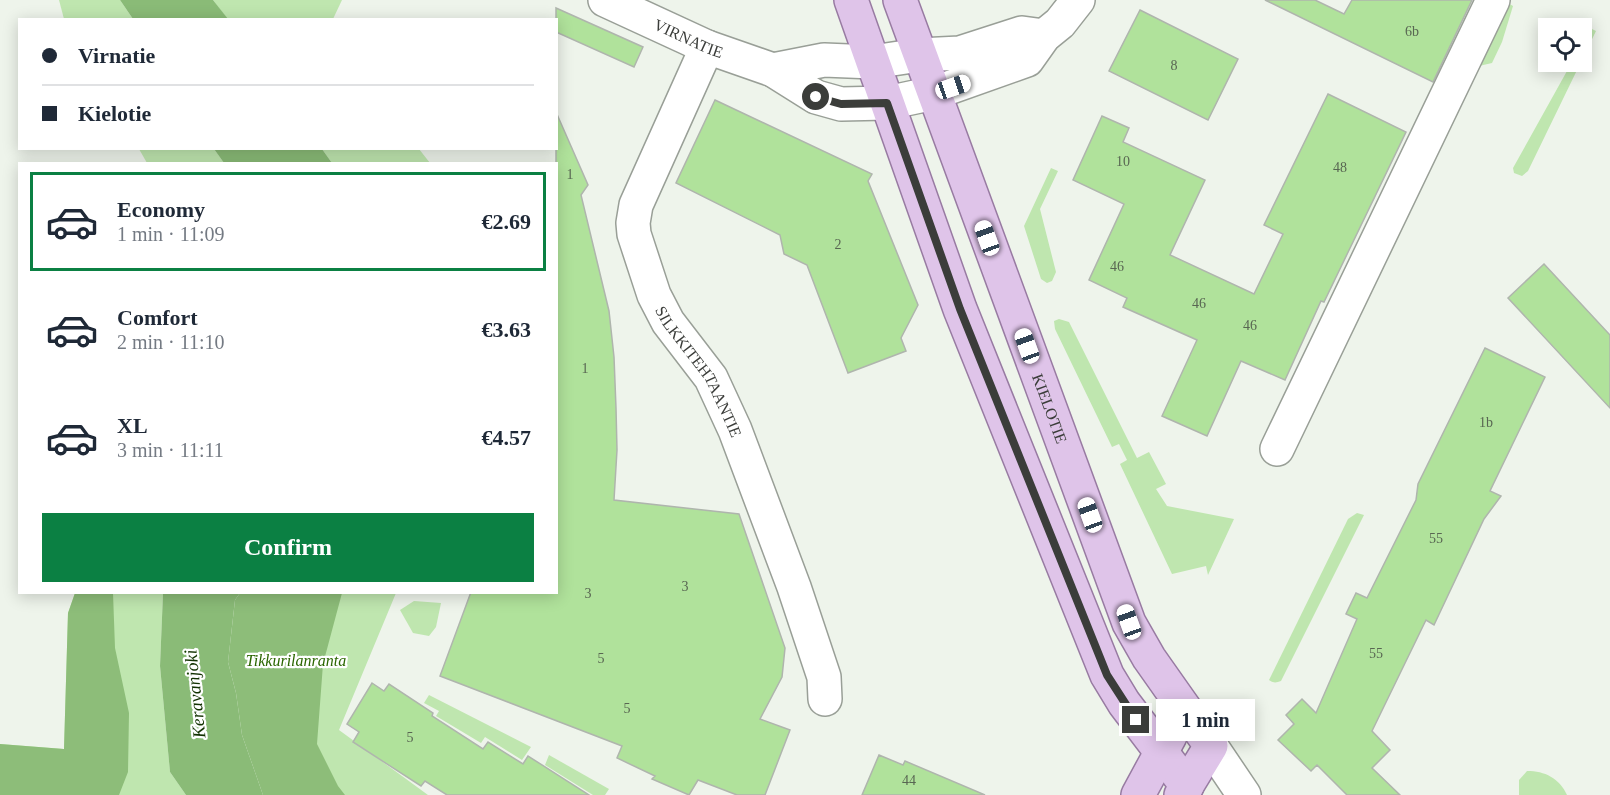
<!DOCTYPE html>
<meta charset="utf-8">
<style>
:root{--surface:#fff;--page:#f6f6f7;--text:#1f2937;--muted:#747a83;--line:#e0e1e3;--accent:#0b8043}
body{margin:0;font-family:Georgia,serif;background:var(--page);color:var(--text);height:100vh;display:flex;flex-direction:column;font-size:22px;white-space:nowrap}
*{box-sizing:border-box;margin:0}
p{font-size:20px;color:var(--muted)}
.icon{flex:none;width:33px;height:33px;fill:none;stroke:currentColor;stroke-width:2;stroke-linecap:round;stroke-linejoin:round}
.map{position:relative;flex:1;overflow:hidden}
.side{position:absolute;left:18px;top:162px;width:540px;height:432px;display:flex;flex-direction:column;background:var(--surface);border-radius:0px;box-shadow:0 3px 15px #0003}
.side>*{flex:none}
.top-card{position:absolute;left:18px;top:18px;width:540px;height:132px;border-radius:0px;box-shadow:0 3px 15px #0003;display:grid;align-content:center;height:132px;padding:0 24px;background:var(--surface)}
.buttons{position:absolute;left:1538px;top:18px;display:grid;gap:12px}
.buttons a{display:grid;place-items:center;width:54px;height:54px;border-radius:0px;background:var(--surface);box-shadow:0 3px 15px #0003;font-size:30px}
.end{position:absolute;width:27px;height:27px;margin:-14px;border:8px solid #3b3d3a;background:#fff;box-shadow:0 0 0 3px #fff}
.from{border-radius:50%}
.bubble{position:absolute;height:42px;border-radius:0px;background:var(--surface);box-shadow:0 3px 15px #0003;font-size:20px;font-weight:600;line-height:42px;text-align:center}
.car{position:absolute;width:18px;height:36px;margin:-18px -9px;border-radius:8px;box-shadow:0 0 4px 2px #0007;background:linear-gradient(#fff 24%,#345 0 40%,#fff 0 76%,#345 0 86%,#fff 0)}
.top-card b{display:flex;align-items:center;gap:21px;height:57px;font-size:22px}
.top-card b+b{border-top:2px solid var(--line)}
.top-card i{width:15px;height:15px;background:var(--text)}
ul{padding:10px 0 0;list-style:none}
li{display:flex;align-items:center;gap:18px;height:99px;margin:0 12px 9px;padding:0 12px;border:3px solid transparent;border-radius:0px}
li div{flex:1}
li b{display:block;font-size:22px}
li em{font-style:normal;font-weight:600}
li.active{border-color:var(--accent)}
li>.icon{width:54px;height:54px;stroke-width:1.5}
.action{display:flex;gap:12px;margin-top:auto;padding:12px 24px}
.action a{flex:1;height:69px;border-radius:0px;background:var(--accent);color:#fff;font-size:24px;font-weight:600;line-height:69px;text-align:center}
.map>svg:first-child{display:block}
.green{fill:#bfe6af}
.forest{fill:#8dbd79}
.water{fill:#8abb77}
.building{fill:#b0e29b;stroke:#afb5ad;stroke-width:1.5}
.lines{fill:none;stroke-linecap:round;stroke-linejoin:round}
.minor-casing{stroke:#999f97;stroke-width:36}
.major-casing{stroke:#987ba2;stroke-width:36}
.minor{stroke:#fff;stroke-width:33}
.major{stroke:#dfc4e9;stroke-width:33}
.route{stroke:#3b3d3a;stroke-width:8}
.labels{text-anchor:middle;stroke-width:4.5;stroke-linejoin:round;paint-order:stroke}
.number-label{font-size:14px;fill:#586652}
.street-label{font-size:16px;fill:#3b3d3a;stroke:#fff}
.park-label{font-size:16px;font-style:italic;fill:#2b6600;stroke:#fff}
.water-label{font-size:18px;font-style:italic;fill:#133202;stroke:#fff}
</style>
<div class="map">
<svg width="1610" height="795" viewBox="0 0 1610 795">
<rect width="100%" height="100%" fill="#eef4eb"/>
<g class="green">
<path d="M 59,0 L 120,0 L 133,19 L 64,19 Z"/>
<path d="M 213,0 L 342,0 L 333,19 L 228,20 Z"/>
<path d="M 1506,2 L 1513,6 L 1502,42 L 1492,63 L 1479,66 Z"/>
<path d="M 1590,28 L 1596,31 L 1528,171 L 1522,176 L 1514,173 L 1513,168 L 1572,62 L 1581,62 L 1581,45 Z"/>
<path d="M 139,149 L 214,149 L 224,163 L 147,163 Z"/>
<path d="M 322,149 L 419,149 L 430,163 L 332,163 Z"/>
<path d="M 1051,168 L 1058,171 L 1040,209 L 1056,272 L 1052,281 L 1047,283 L 1041,279 L 1024,226 Z"/>
<path d="M 1059,319 L 1069,322 L 1137,458 L 1149,452 L 1166,484 L 1156,489 L 1167,506 L 1234,519 L 1208,575 L 1206,566 L 1172,574 L 1120,464 L 1127,460 L 1119,444 L 1112,447 L 1055,329 L 1054,321 Z"/>
<path d="M 1357,513 L 1364,515 L 1281,681 C 1276,683 1273,683 1269,680 L 1348,519 Z"/>
<path d="M 75,593 L 163,593 L 160,666 L 170,772 L 186,795 L 0,795 L 0,744 L 64,749 L 68,613 Z"/>
<path d="M 240,593 L 396,593 L 339,730 L 428,795 L 263,795 Z"/>
<path d="M 414,601 L 441,603 L 436,627 L 429,636 L 413,633 L 400,610 Z"/>
<path d="M 429,695 L 531,747 L 522,760 L 485,737 L 481,743 L 436,716 L 439,711 L 424,703 Z"/>
<path d="M 549,755 L 609,789 L 605,795 L 593,795 L 545,765 Z"/>
<path d="M 1527,771 C 1545,771 1559,778 1567,795 L 1519,795 L 1519,780 Z"/>
</g>
<g class="forest">
<path d="M 75,593 L 113,593 L 115,648 L 129,713 L 128,772 L 119,795 L 0,795 L 0,744 L 64,749 L 68,613 Z"/>
<path d="M 240,593 L 342,593 L 323,664 L 317,744 L 338,786 L 345,795 L 263,795 L 242,735 L 236,693 L 228,662 L 235,600 Z"/>
</g>
<g class="water">
<path d="M 120,0 L 213,0 L 228,19 L 133,19 Z"/>
<path d="M 214,149 L 322,149 L 332,163 L 224,163 Z"/>
<path d="M 163,593 L 240,593 L 235,600 L 228,662 L 236,693 L 242,735 L 263,795 L 186,795 L 170,772 L 160,666 Z"/>
</g>
<g class="building">
<path d="M 1265,0 L 1315,0 L 1344,14 L 1352,0 L 1472,0 L 1433,82 Z"/>
<path d="M 556,8 L 643,47 L 634,67 L 556,32 Z"/>
<path d="M 1140,10 L 1238,59 L 1208,120 L 1109,71 Z"/>
<path d="M 1328,94 L 1406,132 L 1324,302 L 1321,301 L 1285,380 L 1241,361 L 1207,436 L 1162,416 L 1197,340 L 1123,307 L 1127,298 L 1089,280 L 1124,204 L 1073,180 L 1102,116 L 1129,128 L 1123,142 L 1205,180 L 1170,255 L 1254,294 L 1283,234 L 1264,225 Z"/>
<path d="M 715,100 L 872,174 L 868,181 L 918,305 L 901,338 L 906,351 L 848,373 L 807,265 L 784,254 L 780,235 L 676,183 Z"/>
<path d="M 556,112 L 588,185 L 581,195 L 609,311 L 614,357 L 616,408 L 617,450 L 614,500 L 739,514 L 785,648 L 782,677 L 760,719 L 790,730 L 765,795 L 737,795 L 698,780 L 689,795 L 652,779 L 655,776 L 617,758 L 622,746 L 440,676 L 471,592 L 556,592 Z"/>
<path d="M 1544,264 L 1610,335 L 1610,408 L 1508,298 Z"/>
<path d="M 1485,348 L 1545,377 L 1490,491 L 1501,496 L 1484,519 L 1434,625 L 1426,620 L 1372,731 L 1390,750 L 1372,768 L 1400,795 L 1347,795 L 1317,765 L 1311,771 L 1278,740 L 1294,724 L 1286,715 L 1302,699 L 1316,713 L 1357,619 L 1346,614 L 1356,593 L 1367,598 L 1416,500 L 1418,484 Z"/>
<path d="M 372,683 L 384,691 L 389,684 L 433,713 L 432,716 L 483,749 L 488,742 L 523,764 L 528,756 L 589,795 L 447,795 L 425,781 L 421,786 L 353,742 L 359,732 L 347,724 Z"/>
<path d="M 879,755 L 903,765 L 905,761 L 985,795 L 862,795 Z"/>
</g>
<g class="lines">
<g class="minor-casing">
<g id="minor">
<path id="s1" d="M 605,0 L 707,47 L 773,70 L 816,97 L 841,104 L 887,103 L 934,93 L 1027,60 L 1044,36 L 1060,23 L 1078,0"/>
<path id="s2" d="M 707,47 L 636,205 L 633,223 L 634,234 L 654,295 L 668,322 L 711,378 L 735,430 L 794,587 L 824,677 L 825,699"/>
<path d="M 773,70 L 824,60 L 873,62 L 919,55 L 960,53 L 1022,33 L 1044,36"/>
<path d="M 1277,449 L 1493,0"/>
<path d="M 1211,746 L 1244,795"/>
</g>
</g>
<g class="major-casing">
<g id="major">
<path d="M 851,0 L 960,309 L 1107,675 L 1124,703 L 1187,786"/>
<path id="s3" d="M 900,0 L 1129,623 L 1149,658 L 1211,746 L 1181,795"/>
<path d="M 1138,795 L 1170,736"/>
</g>
</g>
<use href="#minor" class="minor"/>
<use href="#major" class="major"/>
</g>
<g class="lines">
<path class="route" d="M 816,97 L 841,104 L 887,103 L 960,309 L 1107,675 L 1136,720"/>
</g>
<g class="labels">
<g class="number-label">
<text x="1412" y="36">6b</text>
<text x="1174" y="70">8</text>
<text x="1123" y="166">10</text>
<text x="1340" y="172">48</text>
<text x="570" y="179">1</text>
<text x="838" y="249">2</text>
<text x="1117" y="271">46</text>
<text x="1199" y="308">46</text>
<text x="1250" y="330">46</text>
<text x="585" y="373">1</text>
<text x="1486" y="427">1b</text>
<text x="1436" y="543">55</text>
<text x="685" y="591">3</text>
<text x="588" y="598">3</text>
<text x="1376" y="658">55</text>
<text x="601" y="663">5</text>
<text x="627" y="713">5</text>
<text x="410" y="742">5</text>
<text x="909" y="785">44</text>
</g>
<g class="street-label">
<text dy="6" stroke="none"><textPath href="#s1" startOffset="92">VIRNATIE</textPath></text>
<text dy="6" stroke="none"><textPath href="#s2" startOffset="356">SILKKITEHTAANTIE</textPath></text>
<text dy="6" stroke="none"><textPath href="#s3" startOffset="435">KIELOTIE</textPath></text>
</g>
<g class="park-label">
<text x="296" y="666">Tikkurilanranta</text>
</g>
<g class="water-label">
<text transform="translate(195 694) rotate(-96)" y="6">Keravanjoki</text>
</g>
</g>
</svg>
<div class="buttons">
<a><svg class="icon" aria-label="locate" viewBox="0 0 24 24"><circle cx="12" cy="12" r="6"/><path d="M12 2v4M12 18v4M2 12h4M18 12h4"/></svg></a>
</div>
<i class="end from" style="left:816px;top:97px"></i>
<i class="end" style="left:1136px;top:720px"></i>
<div class="bubble" style="left:1156px;top:699px;width:99px">1 min</div>
<i class="car" style="left:953px;top:87px;rotate:71deg"></i>
<i class="car" style="left:987px;top:238px;rotate:340deg"></i>
<i class="car" style="left:1027px;top:346px;rotate:340deg"></i>
<i class="car" style="left:1090px;top:515px;rotate:340deg"></i>
<i class="car" style="left:1129px;top:622px;rotate:340deg"></i>
<div class="top-card">
<b><i class="from"></i>Virnatie</b>
<b><i></i>Kielotie</b>
</div>
<section class="side">
<ul>
<li class="active"><svg class="icon" aria-label="car" viewBox="0 0 24 24"><path d="M5 17H2v-5l4-1 3-4h7l3 4 3 1v5h-3M9 17h6M6 11h13"/><circle cx="7" cy="17" r="2"/><circle cx="17" cy="17" r="2"/></svg><div><b>Economy</b><p>1 min · 11:09</p></div><em>€2.69</em></li>
<li><svg class="icon" aria-label="car" viewBox="0 0 24 24"><path d="M5 17H2v-5l4-1 3-4h7l3 4 3 1v5h-3M9 17h6M6 11h13"/><circle cx="7" cy="17" r="2"/><circle cx="17" cy="17" r="2"/></svg><div><b>Comfort</b><p>2 min · 11:10</p></div><em>€3.63</em></li>
<li><svg class="icon" aria-label="car" viewBox="0 0 24 24"><path d="M5 17H2v-5l4-1 3-4h7l3 4 3 1v5h-3M9 17h6M6 11h13"/><circle cx="7" cy="17" r="2"/><circle cx="17" cy="17" r="2"/></svg><div><b>XL</b><p>3 min · 11:11</p></div><em>€4.57</em></li>
</ul>
<div class="action"><a>Confirm</a></div>
</section>
</div>
